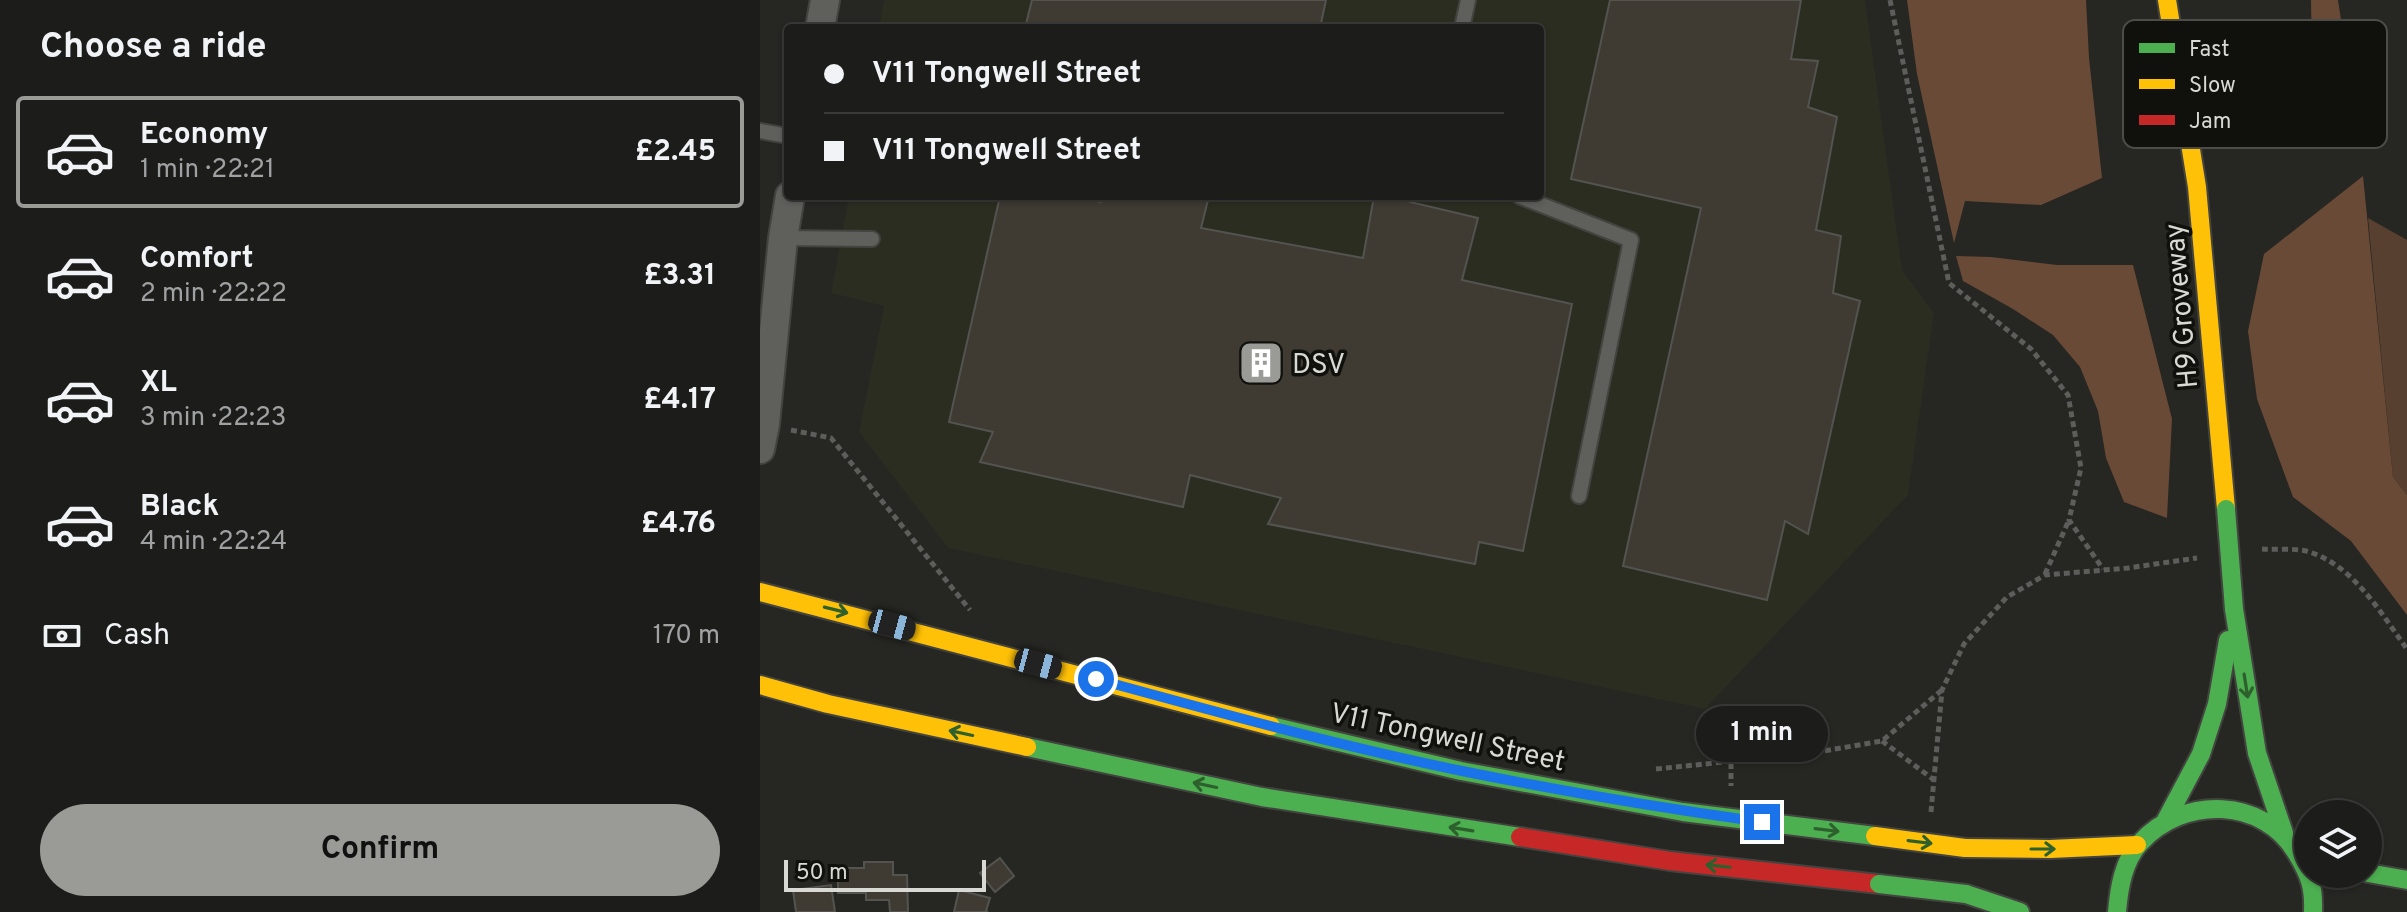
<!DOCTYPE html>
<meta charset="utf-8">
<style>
:root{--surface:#1c1c1a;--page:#252523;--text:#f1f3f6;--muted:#a0a1a2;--line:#3a3a39;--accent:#9a9a96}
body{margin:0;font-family:Overpass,sans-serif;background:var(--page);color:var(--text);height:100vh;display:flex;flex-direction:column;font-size:30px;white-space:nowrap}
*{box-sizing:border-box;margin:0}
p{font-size:26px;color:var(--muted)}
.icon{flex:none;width:44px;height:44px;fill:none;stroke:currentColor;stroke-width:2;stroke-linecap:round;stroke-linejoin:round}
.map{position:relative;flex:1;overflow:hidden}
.details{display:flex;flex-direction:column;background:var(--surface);width:760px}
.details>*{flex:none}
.top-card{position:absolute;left:24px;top:24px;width:760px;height:176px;border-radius:8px;box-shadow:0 2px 6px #0004,0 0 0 2px var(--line);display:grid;align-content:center;height:176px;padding:0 40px;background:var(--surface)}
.tools{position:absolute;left:1534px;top:800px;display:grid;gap:16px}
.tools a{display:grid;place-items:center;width:88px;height:88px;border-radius:50%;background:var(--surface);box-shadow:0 2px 6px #0004,0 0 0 2px var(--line);font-size:40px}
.scale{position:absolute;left:24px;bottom:20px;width:202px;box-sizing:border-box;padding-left:8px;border:4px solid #d8d8d4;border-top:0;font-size:22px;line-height:28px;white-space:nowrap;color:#d8d8d4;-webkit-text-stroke:6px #10100d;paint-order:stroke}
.end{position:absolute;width:36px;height:36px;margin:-18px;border:10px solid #1a73e8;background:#fff;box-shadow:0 0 0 4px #fff}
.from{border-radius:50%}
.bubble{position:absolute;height:56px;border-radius:28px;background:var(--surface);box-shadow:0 2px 6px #0004,0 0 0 2px var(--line);font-size:26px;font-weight:700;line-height:56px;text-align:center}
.car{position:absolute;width:24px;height:48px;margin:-24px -12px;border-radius:10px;box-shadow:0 0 6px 2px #0007;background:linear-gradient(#222 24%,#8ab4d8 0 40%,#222 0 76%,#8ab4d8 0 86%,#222 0)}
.top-card b{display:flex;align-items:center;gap:28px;height:76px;font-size:30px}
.top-card b+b{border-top:2px solid var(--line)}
.top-card i{width:20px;height:20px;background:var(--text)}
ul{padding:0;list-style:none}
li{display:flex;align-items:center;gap:24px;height:112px;margin:0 16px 12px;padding:0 24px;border:4px solid transparent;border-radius:8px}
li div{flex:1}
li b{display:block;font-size:30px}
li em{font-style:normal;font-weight:700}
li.current{border-color:var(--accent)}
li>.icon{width:72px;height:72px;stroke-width:1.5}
h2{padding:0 40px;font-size:36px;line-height:96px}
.pay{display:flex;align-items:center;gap:20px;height:88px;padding:0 40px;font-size:30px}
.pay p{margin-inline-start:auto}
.button{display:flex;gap:16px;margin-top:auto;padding:16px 40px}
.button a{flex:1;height:92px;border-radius:48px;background:var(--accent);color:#111;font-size:32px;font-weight:700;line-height:92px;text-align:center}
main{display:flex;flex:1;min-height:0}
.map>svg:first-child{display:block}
.built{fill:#2c2d21}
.green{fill:#584030}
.forest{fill:#694a36}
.building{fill:#3f3b33;stroke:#535350;stroke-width:2}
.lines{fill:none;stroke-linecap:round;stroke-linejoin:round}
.lane-casing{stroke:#434340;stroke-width:18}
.street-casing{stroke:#434340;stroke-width:32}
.fast-casing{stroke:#434340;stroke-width:22}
.slow-casing{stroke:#434340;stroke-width:22}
.jam-casing{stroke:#434340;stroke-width:22}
.path{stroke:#5d5d5b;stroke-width:5;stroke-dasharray:6 4;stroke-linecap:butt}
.lane{stroke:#5f5f5c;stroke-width:14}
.street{stroke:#5f5f5c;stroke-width:28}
.fast{stroke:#4caf50;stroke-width:18}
.slow{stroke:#ffc107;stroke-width:18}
.jam{stroke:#c62828;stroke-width:18}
.fast-bridge-casing{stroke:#434340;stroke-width:22;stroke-linecap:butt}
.slow-bridge-casing{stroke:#434340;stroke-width:22;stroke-linecap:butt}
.fast-bridge{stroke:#4caf50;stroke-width:18}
.slow-bridge{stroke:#ffc107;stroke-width:18}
.oneway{stroke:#2e602e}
.route{stroke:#1a73e8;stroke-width:10}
.labels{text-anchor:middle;stroke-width:7;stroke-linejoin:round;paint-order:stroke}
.street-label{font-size:28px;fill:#d8d8d4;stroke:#10100d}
.poi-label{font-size:28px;fill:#d8d8d4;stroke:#10100d;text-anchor:start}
.key{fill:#10100d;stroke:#4c4c49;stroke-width:2}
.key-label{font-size:22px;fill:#d8d8d4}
</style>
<main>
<section class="details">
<h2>Choose a ride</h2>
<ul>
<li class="current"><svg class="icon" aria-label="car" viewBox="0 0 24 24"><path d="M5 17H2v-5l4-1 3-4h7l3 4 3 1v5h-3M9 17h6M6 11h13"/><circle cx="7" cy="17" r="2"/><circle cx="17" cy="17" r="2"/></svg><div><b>Economy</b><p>1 min · 22:21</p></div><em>£2.45</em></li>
<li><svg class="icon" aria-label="car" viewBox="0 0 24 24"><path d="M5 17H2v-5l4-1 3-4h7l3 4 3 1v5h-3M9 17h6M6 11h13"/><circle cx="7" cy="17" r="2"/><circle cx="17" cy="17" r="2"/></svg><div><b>Comfort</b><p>2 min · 22:22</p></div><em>£3.31</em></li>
<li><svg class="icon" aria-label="car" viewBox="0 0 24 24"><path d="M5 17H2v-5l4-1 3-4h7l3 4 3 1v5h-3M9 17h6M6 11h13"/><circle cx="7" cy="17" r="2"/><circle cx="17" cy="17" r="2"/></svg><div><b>XL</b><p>3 min · 22:23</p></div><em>£4.17</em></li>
<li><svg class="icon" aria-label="car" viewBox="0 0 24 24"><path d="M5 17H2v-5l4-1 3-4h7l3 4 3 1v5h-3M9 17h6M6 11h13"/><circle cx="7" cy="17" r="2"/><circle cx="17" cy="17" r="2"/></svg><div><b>Black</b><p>4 min · 22:24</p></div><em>£4.76</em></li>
</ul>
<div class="pay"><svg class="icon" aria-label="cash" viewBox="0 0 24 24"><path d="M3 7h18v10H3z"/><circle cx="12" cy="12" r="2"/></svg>Cash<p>170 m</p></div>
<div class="button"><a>Confirm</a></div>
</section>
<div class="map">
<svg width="1647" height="912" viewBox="0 0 1647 912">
<rect width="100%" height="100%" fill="#262622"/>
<path class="built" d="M 124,0 L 1105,0 L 1142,270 L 1174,313 L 1148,495 L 945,709 L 188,548 L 99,432 L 124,306 L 71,293 L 89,196 L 780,196 L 780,28 L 119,28 Z"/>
<path class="green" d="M 1608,218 L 1647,240 L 1647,495 L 1633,477 Z"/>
<g class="forest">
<path d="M 1147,0 L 1326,0 L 1329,58 L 1342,178 L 1281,205 L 1205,201 L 1194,243 L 1157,74 Z"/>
<path d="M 1551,0 L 1578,0 L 1599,138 L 1587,140 L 1552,60 Z"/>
<path d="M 1603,176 L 1633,477 L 1647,495 L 1647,615 L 1591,541 L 1533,497 L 1497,399 L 1488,331 L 1504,254 Z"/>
<path d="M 1196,256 L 1231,257 L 1297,265 L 1373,265 L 1412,419 L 1407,518 L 1364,502 L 1346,458 L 1338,411 L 1320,367 L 1293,335 L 1253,309 L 1203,281 Z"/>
</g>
<g class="building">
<path d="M 272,0 L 566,0 L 560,28 L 265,28 Z"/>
<path d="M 850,0 L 1041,0 L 1031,59 L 1058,61 L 1048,107 L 1077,117 L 1056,230 L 1081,236 L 1073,293 L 1100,301 L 1048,534 L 1025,521 L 1007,600 L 863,566 L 941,208 L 811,179 Z"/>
<path d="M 240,196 L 304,196 L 341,202 L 343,196 L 449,196 L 441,228 L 603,258 L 614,196 L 625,196 L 718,218 L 702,280 L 812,304 L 763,551 L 719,542 L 715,564 L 508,524 L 521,498 L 430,475 L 423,507 L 220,462 L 233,432 L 189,422 Z"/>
<path d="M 240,858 L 254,876 L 235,892 L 220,873 Z"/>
<path d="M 104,862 L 133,862 L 133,875 L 147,875 L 148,912 L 130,912 L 129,900 L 106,900 L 106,893 L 78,893 L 78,868 L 104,868 Z"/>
<path d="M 71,885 L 75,912 L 36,912 L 33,890 Z"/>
<path d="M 199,890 L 230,898 L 226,911 L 228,912 L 194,912 Z"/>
</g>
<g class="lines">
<g class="lane-casing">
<g id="lane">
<path d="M 702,28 L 708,0"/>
<path d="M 0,131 L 28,136"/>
<path d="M 759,196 L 871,240 L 819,496"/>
<path d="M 23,238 L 112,239"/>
</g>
</g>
<g class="street-casing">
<g id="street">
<path d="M 60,28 L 65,0"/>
<path d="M 0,449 L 5,424 L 23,238 L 30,196"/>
</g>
</g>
<g class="fast-casing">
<g id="fast">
<path d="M 1474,609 L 1497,753 L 1524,833"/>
<path d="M 511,726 L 701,771 L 923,812 L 1115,836"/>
<path d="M 267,747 L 502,797 L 760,837"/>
<path d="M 1406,820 L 1441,754 L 1457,704 L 1468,640"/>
<path d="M 1608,873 L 1647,880"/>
<path d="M 1206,894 L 1260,912"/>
<path d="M 1357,912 C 1359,889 1363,861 1380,843 C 1423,795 1504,797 1537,854 C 1550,876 1554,887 1553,912"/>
</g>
</g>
<g class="slow-casing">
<g id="slow">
<path d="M 1407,0 L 1437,187 L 1466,509"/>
<path d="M 0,592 L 511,726"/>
<path d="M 0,685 L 68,704 L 267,747"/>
<path d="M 1205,848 L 1290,849 L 1377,845"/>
</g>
</g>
<g class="jam-casing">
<path id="jam" d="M 760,837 L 910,861 L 1119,884"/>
</g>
<g class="path">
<path d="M 1130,0 L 1189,283 L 1271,349 L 1308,395 L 1321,468 L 1309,520 L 1343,569"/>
<path d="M 31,430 L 71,438 L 210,610"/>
<path d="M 1502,549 C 1516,550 1533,548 1546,551 C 1593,564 1620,612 1647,649"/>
<path d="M 1285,574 L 1309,520"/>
<path d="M 1122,741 L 1174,780"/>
<path d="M 971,763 L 971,786"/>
<path d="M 896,769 L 1052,753 L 1122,741 L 1182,690"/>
<path d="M 1171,812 L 1182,690 L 1204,644 L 1247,597 L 1285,575 L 1368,568 L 1437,558"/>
</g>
<use href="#lane" class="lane"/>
<use href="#street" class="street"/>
<use href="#fast" class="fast"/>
<use href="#slow" class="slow"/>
<use href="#jam" class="jam"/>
<g class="fast-bridge-casing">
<g id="fast-bridge">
<path d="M 1466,509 L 1474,609"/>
<path d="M 1119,884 L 1206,894"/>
</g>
</g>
<g class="slow-bridge-casing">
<path id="slow-bridge" d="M 1115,836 L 1205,848"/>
</g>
<use href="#fast-bridge" class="fast-bridge"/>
<use href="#slow-bridge" class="slow-bridge"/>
</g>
<defs><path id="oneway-shaft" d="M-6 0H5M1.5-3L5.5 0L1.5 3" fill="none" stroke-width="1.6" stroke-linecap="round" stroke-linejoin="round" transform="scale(2)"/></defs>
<g class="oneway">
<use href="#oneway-shaft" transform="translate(76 610) rotate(14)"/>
<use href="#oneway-shaft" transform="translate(1486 686) rotate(81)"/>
<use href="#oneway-shaft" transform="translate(201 733) rotate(-168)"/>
<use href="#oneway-shaft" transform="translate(445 785) rotate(-168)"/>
<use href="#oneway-shaft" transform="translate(701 829) rotate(-171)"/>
<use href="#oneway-shaft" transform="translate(1067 830) rotate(7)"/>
<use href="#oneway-shaft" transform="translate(1160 842) rotate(7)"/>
<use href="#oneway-shaft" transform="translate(1283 849)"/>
<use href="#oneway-shaft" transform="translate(958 866) rotate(-174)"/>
</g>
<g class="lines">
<path class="route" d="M 336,679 C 457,712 579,746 702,771 C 801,791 901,808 1002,822"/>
</g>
<defs>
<g id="building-square" transform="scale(2.3)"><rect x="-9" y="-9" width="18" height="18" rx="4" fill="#9a9a96" stroke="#10100d"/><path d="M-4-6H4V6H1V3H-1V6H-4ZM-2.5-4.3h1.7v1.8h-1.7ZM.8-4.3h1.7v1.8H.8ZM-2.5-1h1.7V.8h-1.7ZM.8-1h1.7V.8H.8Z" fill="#fff"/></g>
</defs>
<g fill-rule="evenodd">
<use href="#building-square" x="501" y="363"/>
</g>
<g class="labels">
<g class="street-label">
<text transform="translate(1420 306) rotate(-95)" y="10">H9 Groveway</text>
<text transform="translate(688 736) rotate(12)" y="10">V11 Tongwell Street</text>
</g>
<g class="poi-label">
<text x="532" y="373">DSV</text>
</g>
</g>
<rect x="1363" y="20" width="264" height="128" rx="12" class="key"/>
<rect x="1379" y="43" width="36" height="10" fill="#4caf50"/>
<rect x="1379" y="79" width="36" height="10" fill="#ffc107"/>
<rect x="1379" y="115" width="36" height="10" fill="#c62828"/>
<g class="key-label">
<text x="1429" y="56">Fast</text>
<text x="1429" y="92">Slow</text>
<text x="1429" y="128">Jam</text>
</g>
</svg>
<div class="tools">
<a><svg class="icon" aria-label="layers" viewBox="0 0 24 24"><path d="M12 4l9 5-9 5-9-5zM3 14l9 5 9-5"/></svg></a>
</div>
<div class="scale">50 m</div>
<i class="end from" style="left:336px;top:679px"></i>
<i class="end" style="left:1002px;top:822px"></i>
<div class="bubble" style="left:936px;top:706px;width:132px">1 min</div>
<i class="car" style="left:132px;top:625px;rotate:105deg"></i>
<i class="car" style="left:278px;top:664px;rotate:105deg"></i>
<div class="top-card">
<b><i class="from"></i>V11 Tongwell Street</b>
<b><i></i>V11 Tongwell Street</b>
</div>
</div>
</main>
